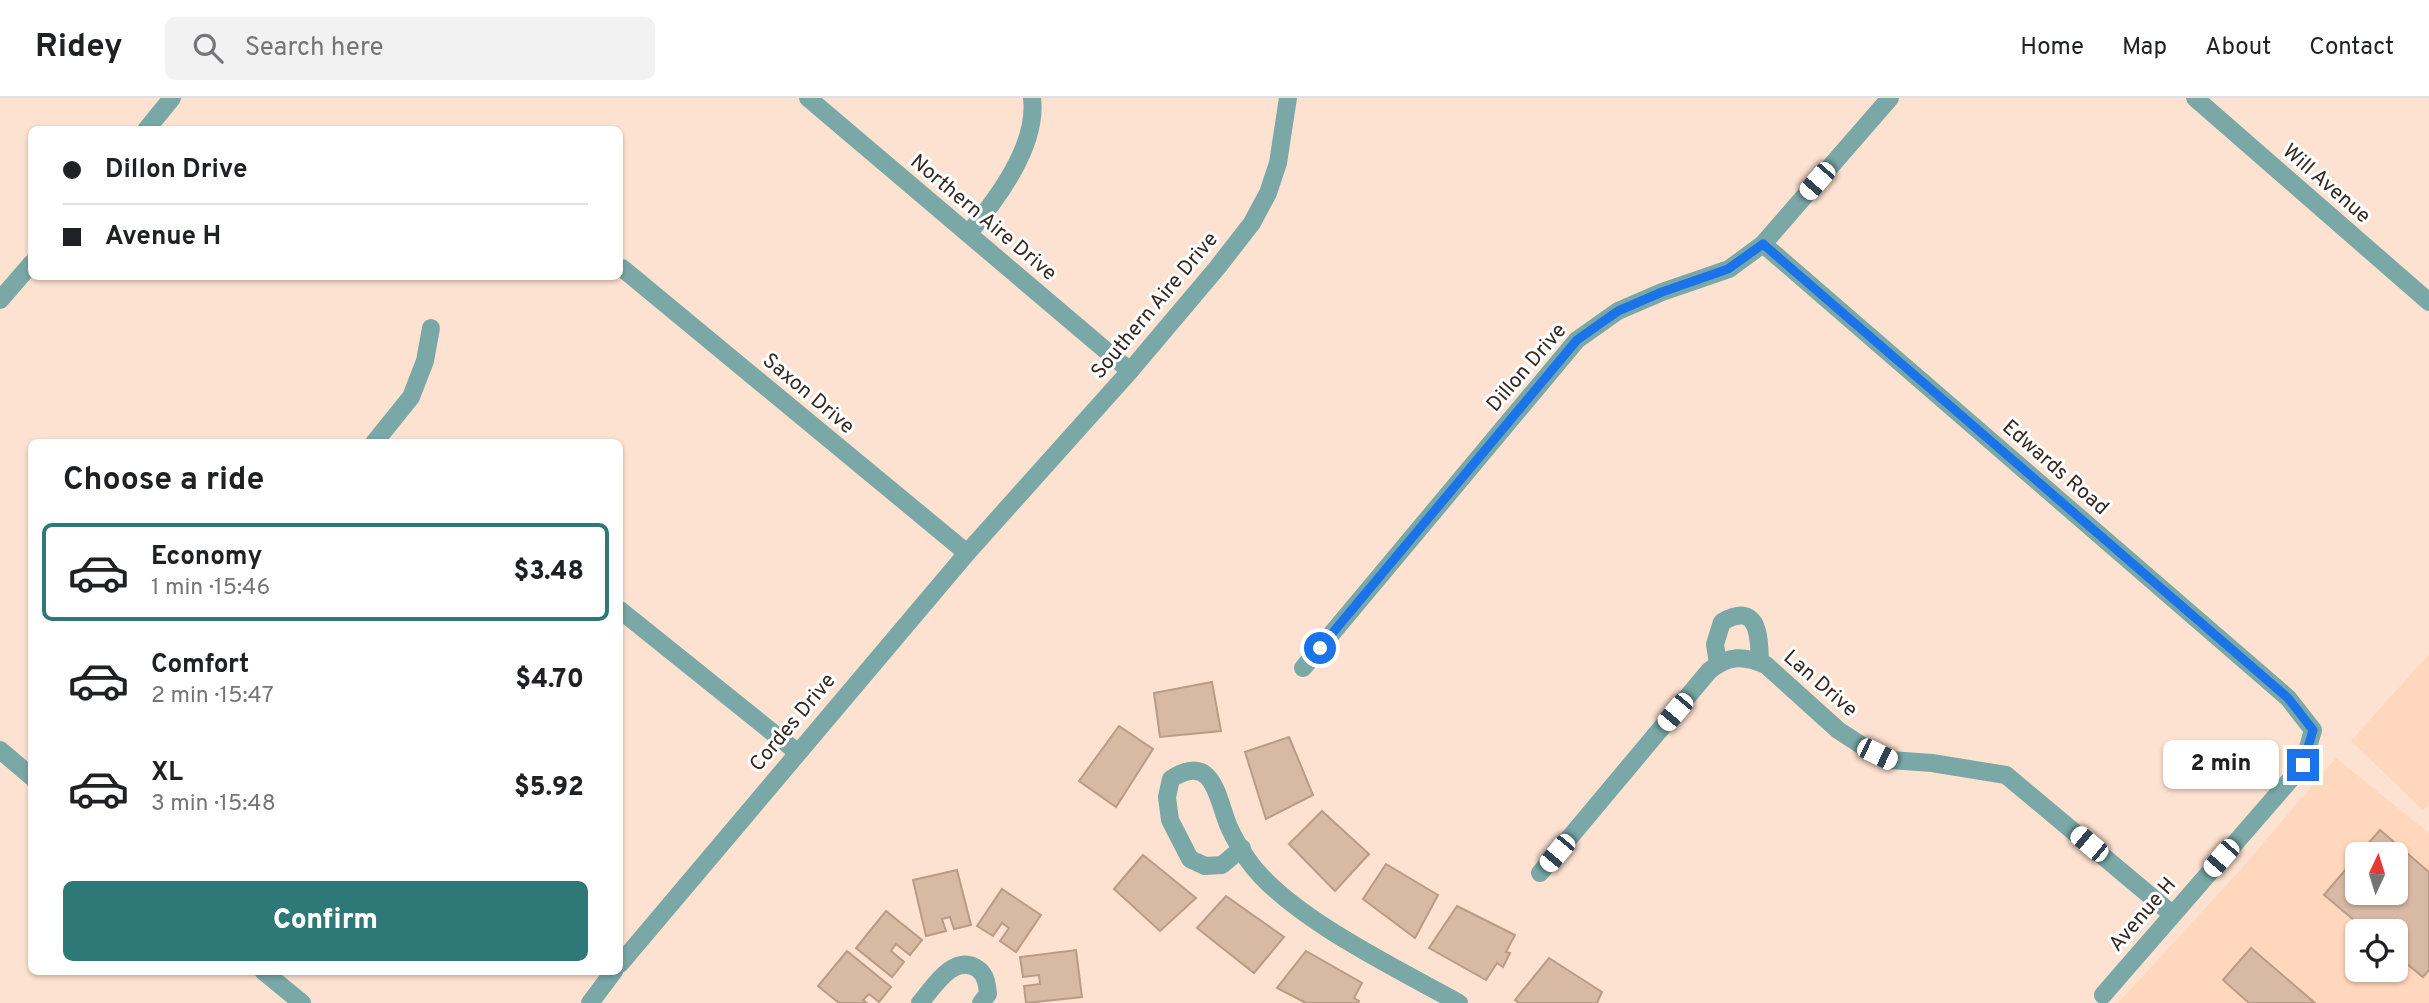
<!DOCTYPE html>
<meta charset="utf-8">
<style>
:root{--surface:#fff;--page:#f2f2f2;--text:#202124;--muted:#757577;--line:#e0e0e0;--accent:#2e7877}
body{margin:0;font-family:Overpass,sans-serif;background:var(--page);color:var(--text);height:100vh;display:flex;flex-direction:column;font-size:26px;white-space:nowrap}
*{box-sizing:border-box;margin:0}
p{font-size:23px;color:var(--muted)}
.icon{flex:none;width:38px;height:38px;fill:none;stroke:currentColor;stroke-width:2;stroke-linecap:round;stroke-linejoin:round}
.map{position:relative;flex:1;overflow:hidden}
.panel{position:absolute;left:28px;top:341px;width:595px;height:536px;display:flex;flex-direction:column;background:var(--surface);border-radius:10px;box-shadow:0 2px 5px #0004}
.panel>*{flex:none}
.banner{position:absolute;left:28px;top:28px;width:595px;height:154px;border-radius:10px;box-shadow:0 2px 5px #0004;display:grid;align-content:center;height:154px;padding:0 35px;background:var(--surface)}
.needle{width:46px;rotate:4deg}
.fabs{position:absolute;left:2345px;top:744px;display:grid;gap:14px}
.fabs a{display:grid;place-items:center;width:63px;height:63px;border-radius:10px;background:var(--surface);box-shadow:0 2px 5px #0004;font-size:35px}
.end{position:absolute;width:32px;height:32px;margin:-16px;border:9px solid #1a73e8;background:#fff;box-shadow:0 0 0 4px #fff}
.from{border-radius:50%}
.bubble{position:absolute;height:49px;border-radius:10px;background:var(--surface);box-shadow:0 2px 5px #0004;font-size:23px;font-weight:800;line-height:49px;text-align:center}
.car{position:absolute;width:21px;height:42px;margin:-21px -10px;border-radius:9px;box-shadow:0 0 5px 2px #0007;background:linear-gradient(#fff 24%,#345 0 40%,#fff 0 76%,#345 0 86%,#fff 0)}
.banner b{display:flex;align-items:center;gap:24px;height:66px;font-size:26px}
.banner b+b{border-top:2px solid var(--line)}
.banner i{width:18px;height:18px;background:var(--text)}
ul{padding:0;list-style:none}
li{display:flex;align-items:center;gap:21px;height:98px;margin:0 14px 10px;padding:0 21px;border:4px solid transparent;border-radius:10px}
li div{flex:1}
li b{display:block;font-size:26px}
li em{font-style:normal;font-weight:800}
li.active{border-color:var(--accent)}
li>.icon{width:63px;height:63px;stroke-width:1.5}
h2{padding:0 35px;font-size:32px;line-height:84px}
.button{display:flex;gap:14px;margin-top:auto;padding:14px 35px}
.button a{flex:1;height:80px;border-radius:10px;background:var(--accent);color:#fff;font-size:28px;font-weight:800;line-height:80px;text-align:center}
header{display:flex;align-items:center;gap:42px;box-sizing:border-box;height:98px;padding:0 35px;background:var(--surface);border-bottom:2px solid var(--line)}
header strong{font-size:33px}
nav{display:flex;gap:38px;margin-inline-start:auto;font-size:24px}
.search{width:490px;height:63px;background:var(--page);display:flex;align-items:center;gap:18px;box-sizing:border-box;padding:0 24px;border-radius:10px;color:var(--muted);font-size:26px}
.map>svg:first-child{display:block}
.built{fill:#ffd7bd;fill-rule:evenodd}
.building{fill:#d8b9a4;stroke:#b99b86;stroke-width:2}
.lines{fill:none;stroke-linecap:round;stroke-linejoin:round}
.minor{stroke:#79a8a7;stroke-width:18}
.tertiary{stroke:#79a8a7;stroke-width:18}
.route{stroke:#1a73e8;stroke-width:9}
.labels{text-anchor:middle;stroke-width:6;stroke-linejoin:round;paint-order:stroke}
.street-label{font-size:21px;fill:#352920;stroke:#fff}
</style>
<header>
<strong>Ridey</strong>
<div class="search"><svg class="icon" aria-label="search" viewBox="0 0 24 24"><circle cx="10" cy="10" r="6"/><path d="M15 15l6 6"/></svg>Search here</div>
<nav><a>Home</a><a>Map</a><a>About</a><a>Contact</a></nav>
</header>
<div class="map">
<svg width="2429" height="905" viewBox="0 0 2429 905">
<rect width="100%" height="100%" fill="#fde2d1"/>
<g class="built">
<path d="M 2429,556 L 2429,707 L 2423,712 L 2351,643 Z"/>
<path d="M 2336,660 L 2429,735 L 2429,905 L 2118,905 L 2234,779 ZM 2357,756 L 2396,756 L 2396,794 L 2357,794 ZM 2357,833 L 2396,833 L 2396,872 L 2357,872 Z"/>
</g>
<g class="building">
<path d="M 1212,584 L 1221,633 L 1160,639 L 1154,595 Z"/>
<path d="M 1119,628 L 1153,651 L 1116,709 L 1079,683 Z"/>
<path d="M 1289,639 L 1313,697 L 1266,721 L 1245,654 Z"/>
<path d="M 1322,713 L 1369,756 L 1335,793 L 1289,746 Z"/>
<path d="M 2380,732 L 2429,774 L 2429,872 L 2423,879 L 2396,857 L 2396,833 L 2367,833 L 2324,797 L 2357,758 L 2357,794 L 2396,794 L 2396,756 L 2359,756 Z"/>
<path d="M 1143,757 L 1196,800 L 1160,833 L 1114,791 Z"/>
<path d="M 1386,766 L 1438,797 L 1415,840 L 1363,801 Z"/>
<path d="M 957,772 L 971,827 L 954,831 L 950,819 L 942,821 L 946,833 L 926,838 L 913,782 Z"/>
<path d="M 1002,791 L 1041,817 L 1016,854 L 1000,843 L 1009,830 L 1002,825 L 993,838 L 977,828 Z"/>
<path d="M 1226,798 L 1284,839 L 1254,875 L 1197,830 Z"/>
<path d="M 1457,808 L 1515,837 L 1506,854 L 1510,855 L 1503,869 L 1497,865 L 1486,882 L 1429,850 Z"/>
<path d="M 886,813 L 922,842 L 910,857 L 896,846 L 891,853 L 904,864 L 892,879 L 856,850 Z"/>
<path d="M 2251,850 L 2315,905 L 2249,905 L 2223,882 Z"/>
<path d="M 1076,852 L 1082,899 L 1026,905 L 1024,888 L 1040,886 L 1039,877 L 1023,879 L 1020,859 Z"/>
<path d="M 847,853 L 891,889 L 879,904 L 869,896 L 863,902 L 867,905 L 839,905 L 818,888 Z"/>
<path d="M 1306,853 L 1362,885 L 1354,900 L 1359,903 L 1358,905 L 1306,905 L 1277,890 Z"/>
<path d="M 1549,860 L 1602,894 L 1597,905 L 1519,905 L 1515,902 Z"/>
</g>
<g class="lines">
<g class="minor">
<path d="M 808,0 L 1130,273"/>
<path d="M 146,32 L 172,0"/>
<path d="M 969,135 C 997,101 1038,47 1032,0"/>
<path d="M 1763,146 L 2288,600 L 2313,632 L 2303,667 L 2103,897"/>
<path d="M 622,170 L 967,455"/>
<path d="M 0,202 L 32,165"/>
<path d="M 374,345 L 411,299 L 425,263 L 431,230"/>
<path d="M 620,512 L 797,654"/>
<path d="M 1718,566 L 1715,546 L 1722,524 C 1759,503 1759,538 1760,564"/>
<path d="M 1303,570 L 1577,242 L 1618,213 L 1662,194 L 1729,171 L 1763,146 L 1890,0"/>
<path d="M 0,652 L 32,679"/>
<path d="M 1242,750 L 1222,767 L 1205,768 L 1190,761 L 1170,722 L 1167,699 L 1171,681 C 1214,653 1217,701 1229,729 C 1234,740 1241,752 1248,762 C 1287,818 1398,871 1459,905"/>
<path d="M 1540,775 L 1709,573 C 1728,557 1744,557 1766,567 L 1838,632 L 1864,649 L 1890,662 L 1932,665 L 2006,677 L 2172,816"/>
<path d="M 620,866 L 967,455 L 1130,273 L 1217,170 L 1252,125 L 1268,95 L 1278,65 L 1288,0"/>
<path d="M 263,873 L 302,905"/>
<path d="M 590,905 L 614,873"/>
<path d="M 920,905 C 933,890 954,854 978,871 C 986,877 987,886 988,896 L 981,905"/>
</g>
<path class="tertiary" d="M 2195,0 L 2429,204"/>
</g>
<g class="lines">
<path class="route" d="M 1320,550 L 1577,242 L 1618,213 L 1662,194 L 1728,171 L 1763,146 L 2288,600 L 2313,632 L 2303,667"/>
</g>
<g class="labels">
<g class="street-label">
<text transform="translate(2327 85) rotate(41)" y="7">Will Avenue</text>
<text transform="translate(984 119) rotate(40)" y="7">Northern Aire Drive</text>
<text transform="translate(1154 207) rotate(-50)" y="7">Southern Aire Drive</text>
<text transform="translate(1526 269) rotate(-49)" y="7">Dillon Drive</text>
<text transform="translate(809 295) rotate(40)" y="7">Saxon Drive</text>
<text transform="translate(2056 369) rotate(41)" y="7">Edwards Road</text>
<text transform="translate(1821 585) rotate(41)" y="7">Lan Drive</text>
<text transform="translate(792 624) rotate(-50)" y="7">Cordes Drive</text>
<text transform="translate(2142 816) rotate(-49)" y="7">Avenue H</text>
</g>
</g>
</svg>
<div class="fabs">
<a><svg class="needle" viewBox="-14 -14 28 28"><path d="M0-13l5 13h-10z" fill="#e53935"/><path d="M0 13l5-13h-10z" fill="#757577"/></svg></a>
<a><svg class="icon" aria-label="locate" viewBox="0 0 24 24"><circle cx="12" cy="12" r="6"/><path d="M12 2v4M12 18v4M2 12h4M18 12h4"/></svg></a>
</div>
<i class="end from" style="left:1320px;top:550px"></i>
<i class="end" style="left:2303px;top:667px"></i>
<div class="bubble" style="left:2163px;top:642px;width:116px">2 min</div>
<i class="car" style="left:1817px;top:83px;rotate:221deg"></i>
<i class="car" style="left:1675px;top:614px;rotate:220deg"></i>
<i class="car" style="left:1877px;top:656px;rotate:116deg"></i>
<i class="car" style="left:2089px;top:746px;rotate:310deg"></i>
<i class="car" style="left:1557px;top:755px;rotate:220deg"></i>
<i class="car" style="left:2221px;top:760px;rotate:221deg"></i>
<div class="banner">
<b><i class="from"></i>Dillon Drive</b>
<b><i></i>Avenue H</b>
</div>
<section class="panel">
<h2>Choose a ride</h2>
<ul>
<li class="active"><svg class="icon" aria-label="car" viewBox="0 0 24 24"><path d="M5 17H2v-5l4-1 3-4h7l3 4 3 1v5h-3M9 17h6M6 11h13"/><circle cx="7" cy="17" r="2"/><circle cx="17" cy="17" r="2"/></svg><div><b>Economy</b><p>1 min · 15:46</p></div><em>$3.48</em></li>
<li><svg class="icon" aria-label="car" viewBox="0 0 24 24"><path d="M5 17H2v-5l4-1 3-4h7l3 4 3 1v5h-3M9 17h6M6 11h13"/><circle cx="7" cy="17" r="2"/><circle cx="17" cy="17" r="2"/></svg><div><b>Comfort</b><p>2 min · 15:47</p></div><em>$4.70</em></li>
<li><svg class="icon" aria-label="car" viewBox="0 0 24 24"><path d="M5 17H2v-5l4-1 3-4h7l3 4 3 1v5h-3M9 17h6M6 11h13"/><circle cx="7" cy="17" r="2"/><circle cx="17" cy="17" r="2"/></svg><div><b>XL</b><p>3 min · 15:48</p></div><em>$5.92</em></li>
</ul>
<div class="button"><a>Confirm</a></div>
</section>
</div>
